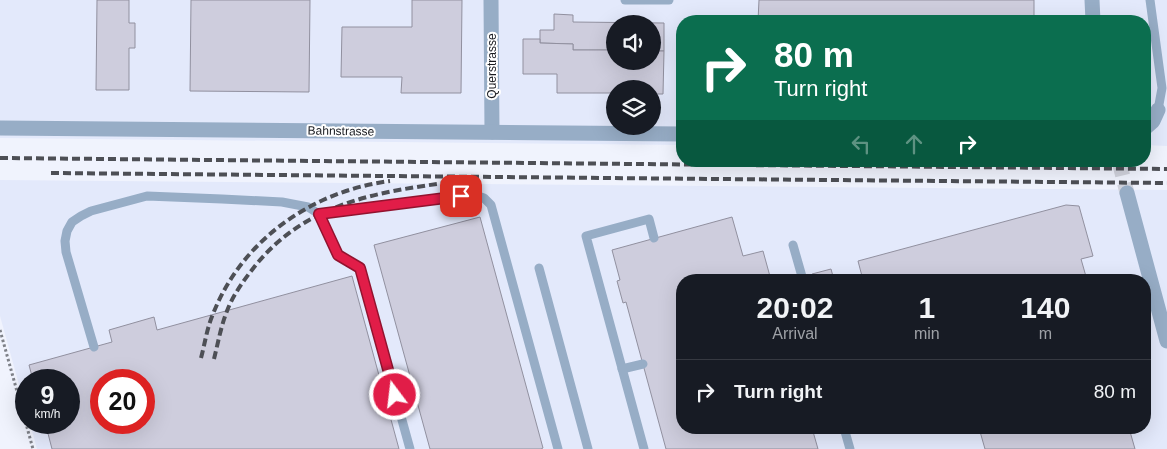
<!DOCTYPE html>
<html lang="en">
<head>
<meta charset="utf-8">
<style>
	body { margin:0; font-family:Helvetica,sans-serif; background:#20242c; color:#f1f3f6; height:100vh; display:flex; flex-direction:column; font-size:19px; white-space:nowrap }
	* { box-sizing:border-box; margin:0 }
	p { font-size:16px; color:#9ea1a6 }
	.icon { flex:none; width:28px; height:28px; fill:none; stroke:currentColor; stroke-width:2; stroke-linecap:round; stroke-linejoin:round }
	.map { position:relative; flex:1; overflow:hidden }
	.side { position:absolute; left:676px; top:274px; width:475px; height:160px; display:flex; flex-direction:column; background:#171b24; border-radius:20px; box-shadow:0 5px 20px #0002 }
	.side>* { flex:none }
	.hud { position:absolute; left:676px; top:15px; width:475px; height:152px; border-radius:20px; box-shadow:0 5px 20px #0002; background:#0b6e4f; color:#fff; overflow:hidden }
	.buttons { position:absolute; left:606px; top:15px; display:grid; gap:10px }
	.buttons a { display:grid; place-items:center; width:55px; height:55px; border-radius:50%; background:#171b24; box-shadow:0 5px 20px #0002; font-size:25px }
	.speed { position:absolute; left:15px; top:369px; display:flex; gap:10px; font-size:25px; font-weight:700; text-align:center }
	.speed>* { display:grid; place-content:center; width:65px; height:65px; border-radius:50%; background:#171b24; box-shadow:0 5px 20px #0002; line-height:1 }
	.speed small { font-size:12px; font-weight:400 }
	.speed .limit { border:8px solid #d22; background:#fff; color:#111 }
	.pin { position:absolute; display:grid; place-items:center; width:42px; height:42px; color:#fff; margin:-21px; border-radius:10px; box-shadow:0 2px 8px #0006 }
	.me { position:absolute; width:55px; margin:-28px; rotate:345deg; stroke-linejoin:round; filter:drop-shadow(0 0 4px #0008) }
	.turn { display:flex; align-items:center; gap:18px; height:105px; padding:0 15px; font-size:22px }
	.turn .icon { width:65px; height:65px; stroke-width:2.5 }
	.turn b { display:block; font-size:35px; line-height:42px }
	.lanes { display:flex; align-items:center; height:48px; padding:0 15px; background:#0003; justify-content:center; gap:25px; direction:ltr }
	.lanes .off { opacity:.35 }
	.eta { display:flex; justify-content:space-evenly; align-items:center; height:85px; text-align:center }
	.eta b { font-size:30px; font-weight:700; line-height:35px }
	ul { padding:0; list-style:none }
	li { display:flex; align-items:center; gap:15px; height:65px; padding:0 15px; border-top:1px solid #363941 }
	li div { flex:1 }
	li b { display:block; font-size:19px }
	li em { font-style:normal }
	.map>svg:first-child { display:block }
</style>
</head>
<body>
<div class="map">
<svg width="1167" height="449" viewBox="0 0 1167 449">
	<rect width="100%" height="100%" fill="#f0f3fd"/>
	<g fill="#e3e9fb" fill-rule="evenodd">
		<path d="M0,0h1167v146l-22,-1v-124h-463v124l-682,-7zM615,24h37v37h-37zM615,89h37v37h-37z"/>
		<path d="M0,180l1167,10v259h-1130l-7,-26 39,-1v-42h-43v30l-26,-94zM682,280h463v148h-463zM101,380h43v42h-43z"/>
	</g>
	<g fill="#cecddd" stroke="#91909f" fill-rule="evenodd">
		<path d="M97,0h32v23h6v25h-6v42h-33z"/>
		<path d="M191,0h119l-1,92 -119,-1z"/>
		<path d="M412,0h50l-1,93h-60l1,-16h-61l1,-50h70z"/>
		<path d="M759,0h275v21h-276z"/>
		<path d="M554,14l19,1v7l91,1v28h-12v-27h-37v26h-42v-6l-33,-1v-13h14z"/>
		<path d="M523,39h17v4l33,1v6h42v11h37v-10h12l-1,43h-11v-5h-37v4h-58v-19h-34z"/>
		<path d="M1066,205l13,1 14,50 -12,3 6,21h-224l-5,-19z"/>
		<path d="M480,217l63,231 -2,1h-111l-56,-204z"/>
		<path d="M732,217l11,39 20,-5 8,29h-89v148h130l6,21h-152l-40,-147 -3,1 -6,-22 3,-1 -8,-30z"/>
		<path d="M831,269l3,11h-20l-2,-6z"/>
		<path d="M352,276l47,173h-347l-7,-27h24v-42h-36l-4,-15 83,-23 -3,-12 45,-13 3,13zM101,380h43v42h-43z"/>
		<path d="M979,428h150l6,21h-150z"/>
	</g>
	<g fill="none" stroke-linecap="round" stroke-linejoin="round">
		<path stroke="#d0d2dc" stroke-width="15" stroke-dasharray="15 8" stroke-linecap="butt" d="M1119,161l8,32"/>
		<path stroke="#7e8188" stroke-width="3" stroke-dasharray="2.5 2.5" stroke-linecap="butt" d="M0,330l33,119"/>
		<g stroke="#97adc6" stroke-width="9">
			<path d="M625,0h44"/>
			<path d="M1150,0l12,88 -4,22"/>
			<path d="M319,214l156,-19 9,3 7,7 67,244"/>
			<path d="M793,245l10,35"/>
			<path d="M539,268l49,181"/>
			<path d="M94,347l-28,-95 -1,-11 2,-10 5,-9 9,-6 10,-5 56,-15 75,3 60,3 26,5 11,7 19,41 22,13 50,181"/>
			<path d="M622,369l21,-5"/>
			<path d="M844,428l6,21"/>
			<path d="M644,449l-58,-213 63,-17 5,19"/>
		</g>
		<g stroke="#97adc6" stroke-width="15">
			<path d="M491,0l1,132"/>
			<path d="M1092,0l1,21"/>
			<path d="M0,128l682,6"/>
			<path d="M1145,128l8,-7 5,-11"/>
			<path d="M1127,193l40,148"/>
		</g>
		<g stroke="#4d4f55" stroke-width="4" stroke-dasharray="8 4" stroke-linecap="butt">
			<path d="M0,158l1167,11"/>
			<path d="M51,173l1116,10"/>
			<path d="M201,358c4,-15 6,-30 12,-44 29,-74 99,-123 177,-133"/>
			<path d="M214,359c4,-16 7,-33 13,-48 6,-16 17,-31 28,-45 51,-63 121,-74 197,-84"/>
		</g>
	</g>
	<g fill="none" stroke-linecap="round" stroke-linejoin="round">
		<defs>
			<path id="route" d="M395,395l-35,-127 -22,-13 -19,-41 142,-18"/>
		</defs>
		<use href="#route" stroke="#92132f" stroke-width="12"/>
		<use href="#route" stroke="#e11d48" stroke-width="9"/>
	</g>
	<g text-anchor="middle" stroke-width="4" stroke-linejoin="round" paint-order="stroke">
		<g font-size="12" fill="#181a1f" stroke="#fff">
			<text transform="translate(492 66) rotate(-90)" y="4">Querstrasse</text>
			<text transform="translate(341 131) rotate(1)" y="4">Bahnstrasse</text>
		</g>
	</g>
</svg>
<div class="buttons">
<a><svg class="icon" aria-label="sound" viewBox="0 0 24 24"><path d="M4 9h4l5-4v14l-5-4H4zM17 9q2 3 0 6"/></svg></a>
<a><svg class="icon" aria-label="layers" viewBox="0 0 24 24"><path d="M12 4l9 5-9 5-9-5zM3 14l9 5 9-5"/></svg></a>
</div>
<div class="speed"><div>9<small>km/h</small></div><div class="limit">20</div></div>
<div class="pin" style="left:461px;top:196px;background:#d93025"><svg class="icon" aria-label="arrive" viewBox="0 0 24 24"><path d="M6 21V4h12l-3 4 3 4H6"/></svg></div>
<svg class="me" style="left:395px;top:395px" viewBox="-20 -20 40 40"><circle r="17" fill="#e11d48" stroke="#fff" stroke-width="3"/><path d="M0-11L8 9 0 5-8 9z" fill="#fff"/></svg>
<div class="hud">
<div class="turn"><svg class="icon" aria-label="right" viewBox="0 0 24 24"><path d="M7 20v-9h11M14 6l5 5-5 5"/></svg><div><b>80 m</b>Turn right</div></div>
<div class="lanes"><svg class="icon off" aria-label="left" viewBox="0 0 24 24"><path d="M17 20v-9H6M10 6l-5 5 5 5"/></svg><svg class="icon off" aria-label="ahead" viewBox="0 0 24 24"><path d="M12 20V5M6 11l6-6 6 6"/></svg><svg class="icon" aria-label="right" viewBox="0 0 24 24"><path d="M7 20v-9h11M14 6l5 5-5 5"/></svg></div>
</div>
<section class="side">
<div class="eta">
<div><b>20:02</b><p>Arrival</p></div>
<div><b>1</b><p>min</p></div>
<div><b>140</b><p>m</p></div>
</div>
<ul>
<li><svg class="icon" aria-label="right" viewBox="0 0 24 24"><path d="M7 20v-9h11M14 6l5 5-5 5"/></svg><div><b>Turn right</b></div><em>80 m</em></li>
</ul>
</section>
</div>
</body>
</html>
